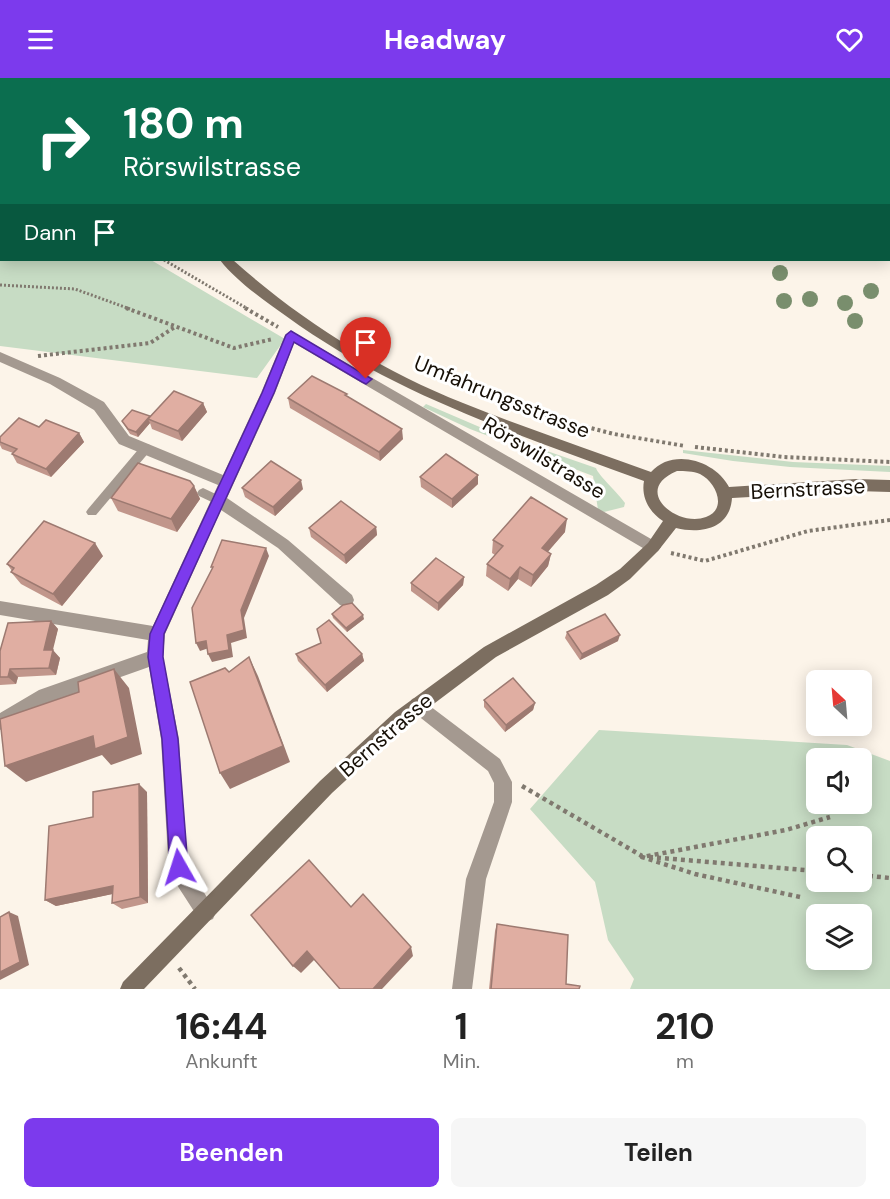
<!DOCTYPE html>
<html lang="de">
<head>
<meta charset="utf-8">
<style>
	body { margin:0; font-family:"DM Sans",sans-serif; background:#f6f6f6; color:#222; height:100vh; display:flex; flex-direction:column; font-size:22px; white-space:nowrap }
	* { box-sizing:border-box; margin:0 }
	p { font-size:20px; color:#767676 }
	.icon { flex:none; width:33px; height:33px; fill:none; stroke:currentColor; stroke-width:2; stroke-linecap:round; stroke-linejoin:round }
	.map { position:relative; height:911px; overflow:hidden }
	.panel { display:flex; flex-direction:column; background:#fff; flex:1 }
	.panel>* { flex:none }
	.guide { position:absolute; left:0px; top:0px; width:891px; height:183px; box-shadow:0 3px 15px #0003; background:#0b6e4f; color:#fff; overflow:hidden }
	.needle { width:39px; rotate:334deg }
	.fabs { position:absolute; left:806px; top:592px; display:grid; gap:12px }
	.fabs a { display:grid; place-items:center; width:66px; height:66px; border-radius:9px; background:#fff; box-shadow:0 3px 15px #0003; font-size:30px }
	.pin { position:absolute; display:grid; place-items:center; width:51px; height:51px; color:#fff; margin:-62px -26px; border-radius:50% 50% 50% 0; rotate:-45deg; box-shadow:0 0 6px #0007 }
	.pin .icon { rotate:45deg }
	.me { position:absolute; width:66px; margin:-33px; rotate:354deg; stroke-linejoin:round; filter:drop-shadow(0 0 4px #0008) }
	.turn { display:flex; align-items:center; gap:21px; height:126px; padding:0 24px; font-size:27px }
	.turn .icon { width:78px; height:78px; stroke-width:2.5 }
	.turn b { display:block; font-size:42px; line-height:51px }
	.then { display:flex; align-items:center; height:57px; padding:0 24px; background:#0003; gap:12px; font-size:22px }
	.eta { display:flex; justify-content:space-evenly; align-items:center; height:102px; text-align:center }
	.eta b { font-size:36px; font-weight:700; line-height:42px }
	.button { display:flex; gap:12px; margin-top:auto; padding:12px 24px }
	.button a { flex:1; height:69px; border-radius:9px; background:#7c3aed; color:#fff; font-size:24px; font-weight:700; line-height:69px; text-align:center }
	.button a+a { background:#f6f6f6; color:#222 }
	header { display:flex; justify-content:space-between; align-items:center; height:78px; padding:0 24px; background:#7c3aed; color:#fff; font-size:27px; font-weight:700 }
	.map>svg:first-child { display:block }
</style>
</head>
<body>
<header><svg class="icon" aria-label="menu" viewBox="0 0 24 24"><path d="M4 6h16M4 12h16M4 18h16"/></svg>Headway<svg class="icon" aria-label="heart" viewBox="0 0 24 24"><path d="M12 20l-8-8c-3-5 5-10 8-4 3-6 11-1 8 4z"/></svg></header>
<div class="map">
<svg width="890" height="911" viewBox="0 0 890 911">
	<rect width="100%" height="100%" fill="#fcf4e9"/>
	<g fill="#c7dcc4" fill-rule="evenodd">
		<path d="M0,92l2,90h149l134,79 -28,39 -257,-32z"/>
		<path d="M426,326l63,27 107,37c2,7 23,26 29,35l-1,4 -20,5 -6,-2 -5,-34 -123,-47 -47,-22z"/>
		<path d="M683,372l110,12 97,4v6l-100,-5 -57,-6 -50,-8z"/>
		<path d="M599,652l248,15 43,16v228h-260l4,-10 -26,-39 -13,-58 -65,-73zM816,681h45v45h-45zM816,759h45v45h-45zM816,837h45v45h-45z"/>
	</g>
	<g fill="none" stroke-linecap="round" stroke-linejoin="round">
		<g stroke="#80796f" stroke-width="3" stroke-dasharray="2 2" stroke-linecap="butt">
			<path d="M164,182l84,49"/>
			<path d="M0,207l75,4 55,20"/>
		</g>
		<g stroke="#80796f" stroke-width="4" stroke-dasharray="3 3" stroke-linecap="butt">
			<path d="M126,230l108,40 39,-9"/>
			<path d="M245,230l33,19"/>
			<path d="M38,278l112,-13 25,-16"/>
			<path d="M516,331l98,25 71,12"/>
			<path d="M695,369l89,10 106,5"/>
			<path d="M671,475l34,8 103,-30 82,-11"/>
		</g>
		<g stroke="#80796f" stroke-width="4.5" stroke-dasharray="4 4" stroke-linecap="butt">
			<path d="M522,708l120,70"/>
			<path d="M649,779l167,14"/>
			<path d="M861,797l29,3"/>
			<path d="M800,819l-105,-23 -53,-17 144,-27 44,-13"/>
			<path d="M179,890l16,21"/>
		</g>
		<g fill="#a49990" fill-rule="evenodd">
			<path d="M146,366l4,1 2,3 -2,3 -54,64h-8l-2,-3 2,-3 54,-64z"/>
			<path d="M203,410l19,9 2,3 -2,3 -4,2 -19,-9 -2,-3 2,-3z"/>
		</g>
		<g fill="#a49990" fill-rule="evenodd">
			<path d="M291,253l367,212 3,4 -3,4 -5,2 -5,-2 -354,-208 -19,50 -48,105 61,42 64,55 2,5 -2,5 -6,2 -6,-2 -62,-57 -57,-38 -56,124 -2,23 16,82 7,118 6,16 24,39 -3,7 -7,3 -7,-3 -22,-34 -9,-28 -7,-118 -12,-72 -99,35 -50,28v-17l39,-23 108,-38 1,-12 -148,-25v-14l153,25 65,-141 -99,-41 -25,-34 -44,-26 -50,-22v-10l60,26 44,24 25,34 94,39 38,-82 24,-58z"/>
			<path d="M418,619l82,62 12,23v20l-26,77 -14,110h-20l14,-110 28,-77v-19l-6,-12 -76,-60 -3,-6 3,-6z"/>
		</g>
		<g fill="#7c6e60" fill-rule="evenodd">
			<rect x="0" y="6" width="2" height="6"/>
			<path d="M220,182h13c67,60 145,109 230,143 62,25 126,46 188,69 22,-25 65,-11 78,15l127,-8 34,1v12l-34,-1 -124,7c-2,31 -31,36 -56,30l-18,23 -28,28 -22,16 -112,62 -89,67 -75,69 -188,196h-24l3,-7 197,-201 75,-69 89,-65 112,-62 24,-16 28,-26 15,-22c-14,-9 -22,-24 -19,-40 -126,-47 -248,-85 -358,-165 -22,-16 -49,-34 -66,-56zM677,393c8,0 16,0 23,3 16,8 28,35 6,43 -29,11 -75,-27 -29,-46z"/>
		</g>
	</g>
	<g fill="#798e6d">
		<circle cx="780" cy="195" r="8"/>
		<circle cx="871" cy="213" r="8"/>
		<circle cx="810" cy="221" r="8"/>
		<circle cx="784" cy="223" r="8"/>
		<circle cx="845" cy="225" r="8"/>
		<circle cx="855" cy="243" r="8"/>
	</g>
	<g fill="#c1968b">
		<path d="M347,318l56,43 -23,22 -90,-53 -2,-10z"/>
		<path d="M203,325l4,9 -25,29 -30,-12 -2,-6 -12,14 -8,-3 -8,-13 28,-5v1z"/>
		<path d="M39,349l40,6 5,9 -33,35 -34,-14 -5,-9 1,-1 -11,-4 -2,-4v-8z"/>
		<path d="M478,397v9l-26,24 -31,-21 -1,-10z"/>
		<path d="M194,408l6,13 -23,33 -59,-21 -7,-13z"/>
		<path d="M242,410l61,1 -28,27 -30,-19z"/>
		<path d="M376,449l1,8 -31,29 -35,-27 -2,-9z"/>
		<path d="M565,454l-18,20 4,2 -3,12 -17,21 -13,-8 -10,12 -22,-15 1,-12 8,-9 -3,-2 1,-13z"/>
		<path d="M103,478l-41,50 -41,-22 -10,-12 1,-1 -5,-7z"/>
		<path d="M464,499l-1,8 -25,26 -27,-20v-8z"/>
		<path d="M332,536l32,5 -17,13 -14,-14z"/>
		<path d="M51,543l7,8 -6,21 8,8 -4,17 -38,2 -2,7 -16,1v-34z"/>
		<path d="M567,554l51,9 -38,19 -15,-22z"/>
		<path d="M296,576h66l2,7 -37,31 -29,-31z"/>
		<path d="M484,622l51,3 -2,7 -28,22 -21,-25z"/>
		<path d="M147,714l1,111 -26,6 -10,-6v-9l-56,12 -11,-6 48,-83z"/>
		<path d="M497,846l69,60 13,5h-90l6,-58z"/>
	</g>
	<g fill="#9d7a71">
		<path d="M203,325l4,9 -25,29 -4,-10z"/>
		<path d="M150,338l2,5 -4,-2 2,4 -12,14 -2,-5z"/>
		<path d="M402,351l1,10 -23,22 -1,-9z"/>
		<path d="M79,355l5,9 -33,35 -5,-8z"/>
		<path d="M478,397v9l-26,24v-9z"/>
		<path d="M301,402l2,9 -28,27 -2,-9z"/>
		<path d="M194,408l6,13 -23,33 -6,-13z"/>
		<path d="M567,441l-2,13 -25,29 2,-13z"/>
		<path d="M376,449l1,8 -31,29 -2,-9z"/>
		<path d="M95,465l8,13 -41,50 -9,-12z"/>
		<path d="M266,470l3,8 -25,62 3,20 -16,5 2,14 -21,5 -4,-8 19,-19 14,-25z"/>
		<path d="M551,476l-3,12 -17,21 2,-12z"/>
		<path d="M520,489l-2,12 -10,12 2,-12z"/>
		<path d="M464,499l-1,8 -25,26v-8z"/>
		<path d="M363,537l1,4 -17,13 -1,-4z"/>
		<path d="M51,543l7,8 -7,29 -7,-8z"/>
		<path d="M620,557l-2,6 -38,19 2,-6z"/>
		<path d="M206,563l3,7 -9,3 -4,-8z"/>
		<path d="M53,572l7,8 -4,17 -7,-7z"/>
		<path d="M362,576l2,7 -37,31 -2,-7z"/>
		<path d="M249,579l9,19 32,86 -60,27 -10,-16z"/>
		<path d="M10,591l8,8 -2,7 -8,-7z"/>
		<path d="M114,591l15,19 13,66 -31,11 -9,-10 -76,27 -21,-16z"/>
		<path d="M535,625l-2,7 -28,22 1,-7z"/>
		<path d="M139,706l8,8 1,111 -8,-6z"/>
		<path d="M113,808l9,6 -66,14 -11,-6z"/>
		<path d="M9,834l9,4 11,49 -29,15v-8z"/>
		<path d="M411,869l2,9 -31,33h-9z"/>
		<path d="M307,873l8,8 -14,14 -8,-7z"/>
	</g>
	<g fill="#e0aea2" stroke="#9d7a71" stroke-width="1.5">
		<path d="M312,298l35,18 -2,1 57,34 -23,23 -91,-54z"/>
		<path d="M174,313l29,12 -25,28 -30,-12z"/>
		<path d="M132,332l18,6 -14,16 -8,-3 -6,-8z"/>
		<path d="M19,340l20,9 7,-7 33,13 -33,36 -34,-15 5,-5 -17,-7v-5z"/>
		<path d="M446,376l32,21 -26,24 -32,-22z"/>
		<path d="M271,383l30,19 -28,27 -31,-19z"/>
		<path d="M138,385l52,18 4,5 -23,33 -60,-21z"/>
		<path d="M531,419l36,22 -25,29 9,6 -18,21 -13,-8 -10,12 -23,-15 16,-18 -10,-6z"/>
		<path d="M341,423l35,26 -32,28 -35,-27z"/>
		<path d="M44,443l51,22 -42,51 -42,-22 3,-4 -7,-4z"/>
		<path d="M222,462l44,8 -25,62 3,20 -17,5 2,15 -21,4 -2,-13 -10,2 -4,-35 21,-41h-2z"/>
		<path d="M436,480l28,19 -26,26 -27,-20z"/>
		<path d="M352,525l11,12 -17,13 -14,-14 11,-9z"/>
		<path d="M605,536l15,21 -38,19 -15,-22z"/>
		<path d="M329,542l33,34 -37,31 -29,-31 25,-11 -4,-14z"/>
		<path d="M51,543l-7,29h9l-4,18 -39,1 -2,8h-8v-26l8,-28z"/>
		<path d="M249,579l34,89 -63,27 -30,-91 35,-14 4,4z"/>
		<path d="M114,591l14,68 -33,12 -2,-13 -88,30 -5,-47 79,-27 -1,-10z"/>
		<path d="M513,600l22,25 -29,22 -22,-25z"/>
		<path d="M139,706l1,113 -28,6 1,-17 -68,14 4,-74 44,-9v-25z"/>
		<path d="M309,782l42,47 12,-13 48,53 -38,42h-33l-33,-38 -14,15 -42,-51z"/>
		<path d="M9,834l11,50 -20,10v-55z"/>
		<path d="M497,846l71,11 -2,49 14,2 -1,3h-88z"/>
	</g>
	<path fill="#7c3aed" stroke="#51269a" stroke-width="1.5" d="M291,253l81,48 -6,5 -4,-2 -68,-40 -20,51 -110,241 -1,23 15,82 10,128 -3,7 -6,2 -6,-2 -3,-7 -8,-128 -14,-82 2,-23 112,-241 24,-58z"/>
	<g text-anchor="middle" stroke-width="6" stroke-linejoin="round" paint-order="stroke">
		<g font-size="21" fill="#160f06" stroke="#fff">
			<text transform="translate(502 319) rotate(22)" y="7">Umfahrungsstrasse</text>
			<text transform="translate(544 380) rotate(31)" y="7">Rörswilstrasse</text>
			<text transform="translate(808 411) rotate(-3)" y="7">Bernstrasse</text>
			<text transform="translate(386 657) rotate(-41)" y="7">Bernstrasse</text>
		</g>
	</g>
</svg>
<div class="fabs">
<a><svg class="needle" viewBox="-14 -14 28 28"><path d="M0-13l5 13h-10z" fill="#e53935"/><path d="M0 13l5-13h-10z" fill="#767676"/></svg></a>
<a><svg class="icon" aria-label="sound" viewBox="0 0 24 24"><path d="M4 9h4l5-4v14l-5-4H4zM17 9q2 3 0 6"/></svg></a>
<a><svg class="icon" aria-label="search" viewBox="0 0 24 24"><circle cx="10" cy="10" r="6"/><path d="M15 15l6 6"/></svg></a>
<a><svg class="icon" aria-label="layers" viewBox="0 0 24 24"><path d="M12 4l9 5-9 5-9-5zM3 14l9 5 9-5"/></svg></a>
</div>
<div class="pin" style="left:366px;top:301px;background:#d93025"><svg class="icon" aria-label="arrive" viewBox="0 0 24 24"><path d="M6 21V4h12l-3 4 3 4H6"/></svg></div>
<svg class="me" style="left:179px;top:789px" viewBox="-20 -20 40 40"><path d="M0-17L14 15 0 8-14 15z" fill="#7c3aed" stroke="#fff" stroke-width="4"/></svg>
<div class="guide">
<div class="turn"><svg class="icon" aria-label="right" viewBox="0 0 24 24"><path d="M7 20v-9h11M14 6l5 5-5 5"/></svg><div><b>180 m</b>Rörswilstrasse</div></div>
<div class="then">Dann<svg class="icon" aria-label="arrive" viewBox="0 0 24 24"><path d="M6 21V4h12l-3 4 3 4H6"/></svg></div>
</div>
</div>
<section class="panel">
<div class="eta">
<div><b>16:44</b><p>Ankunft</p></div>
<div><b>1</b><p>Min.</p></div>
<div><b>210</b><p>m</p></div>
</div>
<div class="button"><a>Beenden</a><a>Teilen</a></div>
</section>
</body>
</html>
